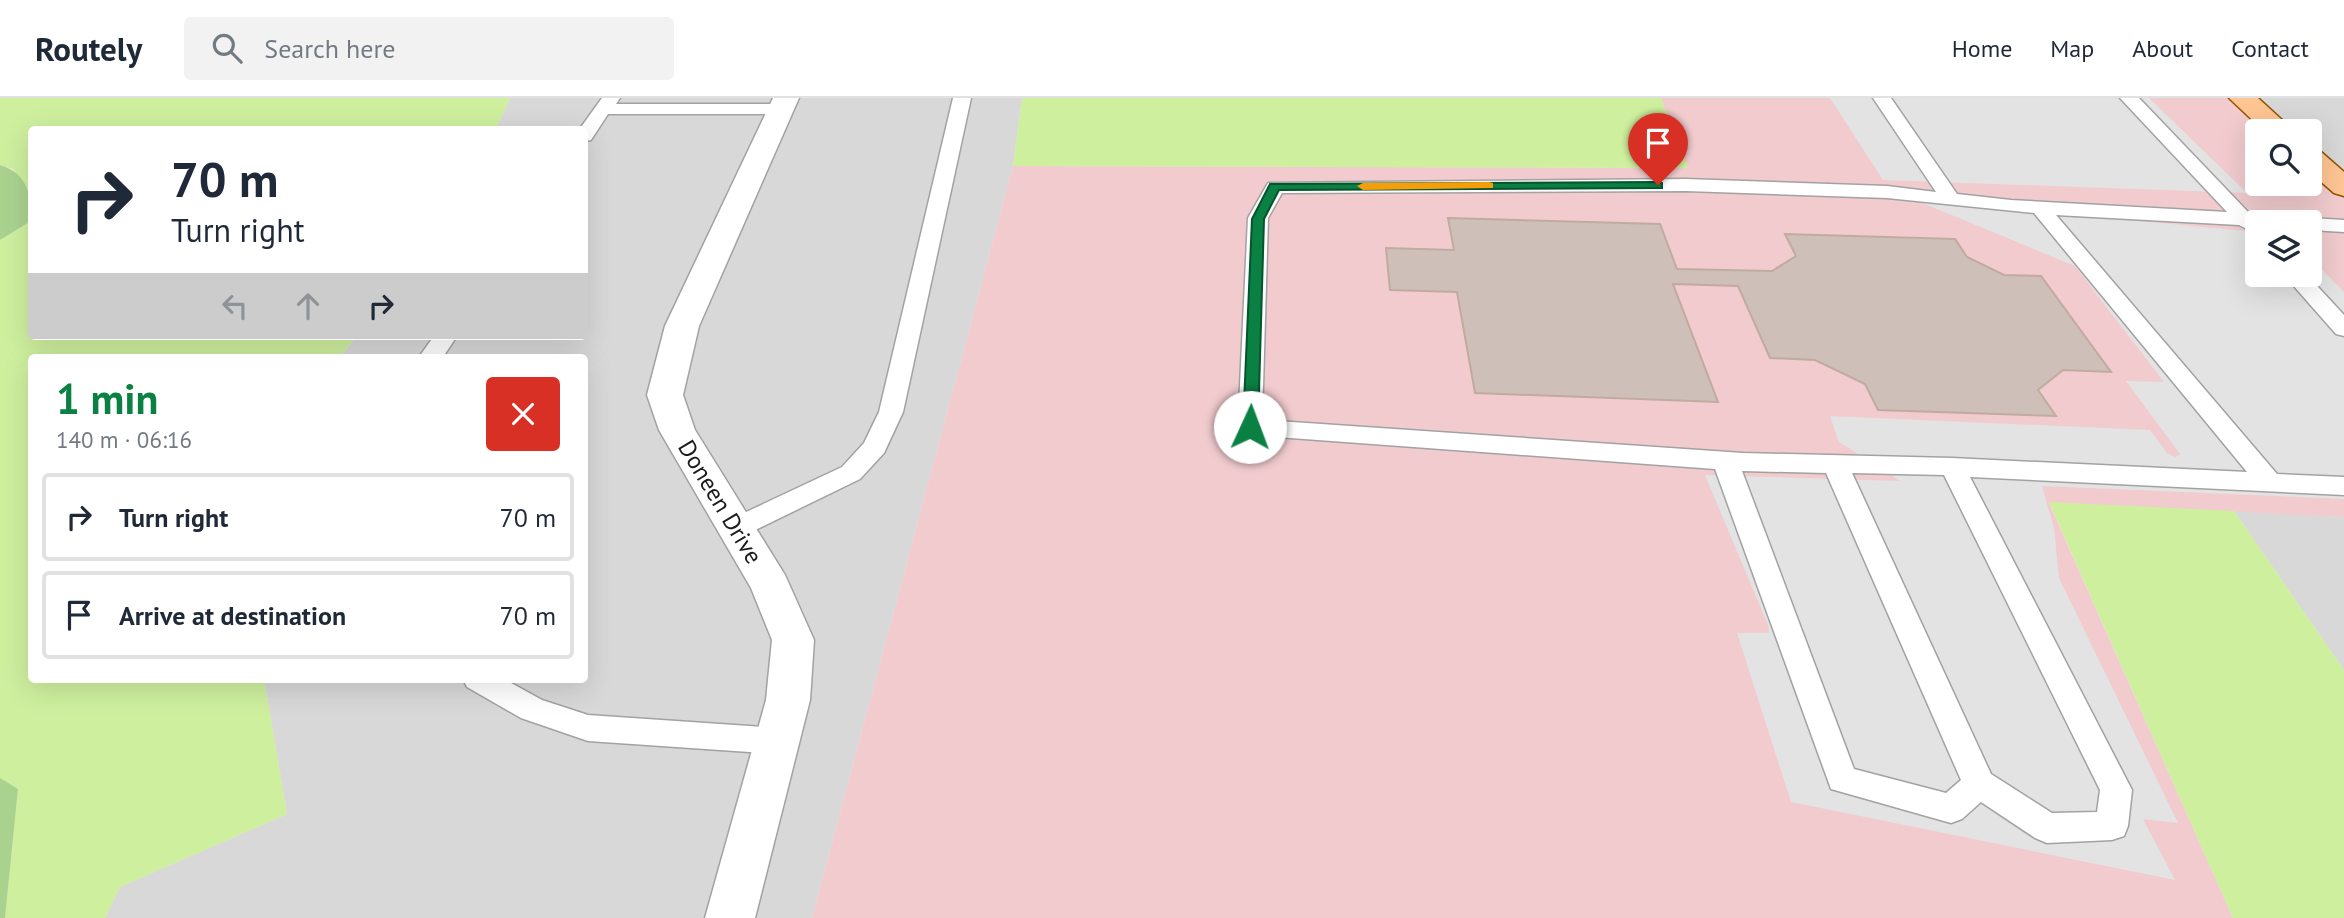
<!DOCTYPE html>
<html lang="en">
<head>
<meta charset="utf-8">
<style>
	body { margin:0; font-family:"PT Sans",sans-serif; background:#f2f2f3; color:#1f2937; height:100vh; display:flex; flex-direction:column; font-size:26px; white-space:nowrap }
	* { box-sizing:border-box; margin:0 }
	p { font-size:23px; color:#747a83 }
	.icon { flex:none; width:38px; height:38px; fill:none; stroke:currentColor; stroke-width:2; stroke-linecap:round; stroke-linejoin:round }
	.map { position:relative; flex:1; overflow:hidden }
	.details { position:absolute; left:28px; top:256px; width:560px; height:329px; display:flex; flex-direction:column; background:#fff; border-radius:7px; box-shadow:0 7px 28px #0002 }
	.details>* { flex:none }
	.guide { position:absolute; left:28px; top:28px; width:560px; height:214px; border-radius:7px; box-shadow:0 7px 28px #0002; background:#fff; color:#1f2937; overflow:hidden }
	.controls { position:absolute; left:2245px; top:21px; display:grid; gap:14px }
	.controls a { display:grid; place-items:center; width:77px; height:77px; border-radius:7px; background:#fff; box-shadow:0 7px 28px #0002; font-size:35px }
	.pin { position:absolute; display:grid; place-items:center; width:60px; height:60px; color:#fff; margin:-72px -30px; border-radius:50% 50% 50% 0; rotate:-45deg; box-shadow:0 0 7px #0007 }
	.pin .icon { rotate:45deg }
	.me { position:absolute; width:77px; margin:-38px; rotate:2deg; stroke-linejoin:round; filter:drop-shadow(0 0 5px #0008) }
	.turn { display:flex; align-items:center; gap:24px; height:147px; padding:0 28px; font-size:32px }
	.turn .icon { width:91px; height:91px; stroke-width:2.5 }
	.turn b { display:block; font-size:49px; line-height:60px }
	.lanes { display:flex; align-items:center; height:66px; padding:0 28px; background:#0003; justify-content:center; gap:35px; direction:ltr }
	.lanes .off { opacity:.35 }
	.round { display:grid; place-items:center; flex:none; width:74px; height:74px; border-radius:7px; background:#f2f2f3 }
	.overview { display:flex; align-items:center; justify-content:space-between; height:119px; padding:0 28px }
	h1 { font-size:42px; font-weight:600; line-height:52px; color:#0b8043 }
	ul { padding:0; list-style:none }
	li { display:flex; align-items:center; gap:21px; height:88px; margin:0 14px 10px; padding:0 14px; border:4px solid #e0e1e3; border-radius:7px }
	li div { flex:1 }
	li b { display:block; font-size:26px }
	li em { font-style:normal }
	header { display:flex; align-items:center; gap:42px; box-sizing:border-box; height:98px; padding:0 35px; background:#fff; border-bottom:2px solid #e0e1e3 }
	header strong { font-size:33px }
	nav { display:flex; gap:38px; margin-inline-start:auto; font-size:24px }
	.search { width:490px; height:63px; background:#f2f2f3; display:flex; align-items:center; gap:18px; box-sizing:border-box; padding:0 24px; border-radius:7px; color:#747a83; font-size:26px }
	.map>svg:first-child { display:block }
</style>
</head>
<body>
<header>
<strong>Routely</strong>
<div class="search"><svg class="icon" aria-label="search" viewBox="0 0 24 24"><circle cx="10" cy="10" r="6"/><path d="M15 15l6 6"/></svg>Search here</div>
<nav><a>Home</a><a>Map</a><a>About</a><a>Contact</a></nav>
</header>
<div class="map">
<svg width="2344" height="820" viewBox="0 0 2344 820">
	<rect width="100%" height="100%" fill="#eee7df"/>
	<g fill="#d9d8d8">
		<path d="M510,0h512l-9,68 -201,752h-707l15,-31 167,-73 -23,-135h320v-322h-244l17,-21h227v-206l-88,-1z"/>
		<path d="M2242,0h102v88l-34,-30v-25h-29z"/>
		<path d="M2234,413l110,6v153z"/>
	</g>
	<path fill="#f1cbce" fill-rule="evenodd" d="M1661,0h579l37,33h-19v53h52v-24l34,30v327l-295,-14 184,415h-1421l201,-752 674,2zM2258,124h52v53h-52z"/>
	<g fill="#ceef9e">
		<path d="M0,0h510l-14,31 -464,1 -1,66 -18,-27 -13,-4z"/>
		<path d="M1022,0h639l27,70 -675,-2z"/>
		<path d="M31,123l1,115h325l-17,21h-308v322h232l23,135 -167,73 -15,31h-100l13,-128 -18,-12v-538z"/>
		<path d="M2049,404l185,9 110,159v248h-111z"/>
	</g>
	<g fill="#a9d28f">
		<path d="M0,67c27,8 32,30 31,56l-31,19z"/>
		<path d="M0,680l18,11 -13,129h-5z"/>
	</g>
	<g fill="#e3e3e3">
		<path d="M1830,0h319l98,95 -364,-13z"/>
		<path d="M1915,102l342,32 1,43h52v-17l34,34v207l-302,-13 12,42 5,50 119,245 -35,-4 32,61 -384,-78 -54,-169h32l-1,-8 -63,-150 195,6 -61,-39 -9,-26 320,14 17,23 8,4 5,-3 -54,-73 38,1 -89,-116z"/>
	</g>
	<path fill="#cebfb8" stroke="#c1aba0" stroke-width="2" d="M1448,120l212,6 17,45 95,2 24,-15 -11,-22 170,5 12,18 37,18 37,1 70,96 -48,-2 -25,20 18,26 -178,-6 -13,-26 -50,-24 -45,-2 -32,-72 -65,-2 45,118 -243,-9 -18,-101 -67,-2 -4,-42 68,2z"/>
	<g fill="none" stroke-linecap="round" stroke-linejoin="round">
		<defs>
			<g id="lane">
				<path d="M602,0h18l-4,6h165l9,5 -9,5h-173l-17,26 -7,1v-11h-5z"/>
				<path d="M953,0h18l-68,314 -19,41 -24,26 -115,56 -9,3 -9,-3 -4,-7 4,-7 115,-54 22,-24 15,-31z"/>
				<path d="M1873,0h18l66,96 54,6 216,12 -107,-114h19l111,116 45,4 3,4h-40l-2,6 -7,2 -10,-5 -183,-10 221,259 67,3v18l-374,-18 162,313 -4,36 -4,10 -12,4 -65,3 -12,-5 -54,-36 -19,17 -11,4 -120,-34 -116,-320 -465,-34 -9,-2 -3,-6 10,-209 20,-35 418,-4 201,7 49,6zM1686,93l201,7 147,15 213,259 -295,-14 -209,-5 -481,-33 6,-202 14,-25zM1742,373l84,2 135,307 -15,13 -92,-24zM1852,375l92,2 156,315 -3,22 -45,1 -61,-39z"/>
				<path d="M2310,120l34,2v12l-34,-2v-8h-9z"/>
				<path d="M2284,177h23l37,40v21l-8,-2z"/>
				<path d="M434,238h23l-14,21h-24z"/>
				<path d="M463,581h41l38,21 46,15 189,13 11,4 5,9 -5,9 -11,4 -189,-13 -67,-23 -54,-31z"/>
			</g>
			<path id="street" d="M773,0h26l-100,228 -16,69 12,35 90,145 29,65 -4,60 -55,218h-50l61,-218 6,-60 -21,-52 -92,-158 -12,-35 18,-69z"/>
			<g id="primary">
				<path d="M2229,0h29l36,33h-30z"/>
				<path d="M2310,51l10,2 24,21v24l-10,-3 -24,-21z"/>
			</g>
		</defs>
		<use href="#lane" stroke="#a2a2a2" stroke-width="3"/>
		<use href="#street" stroke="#a2a2a2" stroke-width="3"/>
		<use href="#primary" stroke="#925300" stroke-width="3"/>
		<use href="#lane" fill="#fff" fill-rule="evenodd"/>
		<use href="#street" fill="#fff" fill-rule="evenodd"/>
		<use href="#primary" fill="#ffc593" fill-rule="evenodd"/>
	</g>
	<path fill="#0b8043" stroke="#07532c" stroke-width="2" d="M1658,84l4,1v5l-383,2 -15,29 -6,208 -8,5 -7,-5 9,-208 18,-35z"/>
	<path fill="#f59e0b" d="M1489,84l4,1v5l-130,2 -6,-4 6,-3z"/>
	<g text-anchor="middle" stroke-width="5" stroke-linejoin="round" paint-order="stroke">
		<g font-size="24" fill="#1b1b1b" stroke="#fff">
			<text transform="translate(720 404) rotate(59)" y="8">Doneen Drive</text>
		</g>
	</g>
</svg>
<div class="controls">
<a><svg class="icon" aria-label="search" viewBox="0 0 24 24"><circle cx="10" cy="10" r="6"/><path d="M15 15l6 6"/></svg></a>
<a><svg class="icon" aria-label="layers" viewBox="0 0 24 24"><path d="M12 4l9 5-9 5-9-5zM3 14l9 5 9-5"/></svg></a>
</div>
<div class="pin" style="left:1658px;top:87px;background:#d93025"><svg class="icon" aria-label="arrive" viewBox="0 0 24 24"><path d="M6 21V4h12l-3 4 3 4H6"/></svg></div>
<svg class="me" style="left:1250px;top:329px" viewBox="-20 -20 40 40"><circle r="19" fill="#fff"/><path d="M0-13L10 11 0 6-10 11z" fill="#0b8043"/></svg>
<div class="guide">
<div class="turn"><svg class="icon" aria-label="right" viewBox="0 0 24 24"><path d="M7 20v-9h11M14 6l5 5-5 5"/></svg><div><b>70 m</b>Turn right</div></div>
<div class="lanes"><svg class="icon off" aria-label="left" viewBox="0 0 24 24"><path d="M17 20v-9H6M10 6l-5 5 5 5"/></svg><svg class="icon off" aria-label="ahead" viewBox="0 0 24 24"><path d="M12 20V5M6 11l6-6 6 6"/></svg><svg class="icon" aria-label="right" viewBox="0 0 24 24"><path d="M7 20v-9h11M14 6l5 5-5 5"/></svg></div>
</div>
<section class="details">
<div class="overview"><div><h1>1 min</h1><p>140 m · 06:16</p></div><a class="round" style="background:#d93025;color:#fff"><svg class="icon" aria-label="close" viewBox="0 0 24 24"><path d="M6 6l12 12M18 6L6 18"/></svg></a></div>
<ul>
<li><svg class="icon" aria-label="right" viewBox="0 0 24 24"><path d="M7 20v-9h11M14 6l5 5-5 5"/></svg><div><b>Turn right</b></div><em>70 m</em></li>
<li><svg class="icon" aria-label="arrive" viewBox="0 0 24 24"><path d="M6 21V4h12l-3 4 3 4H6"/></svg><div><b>Arrive at destination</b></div><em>70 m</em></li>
</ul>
</section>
</div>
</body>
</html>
